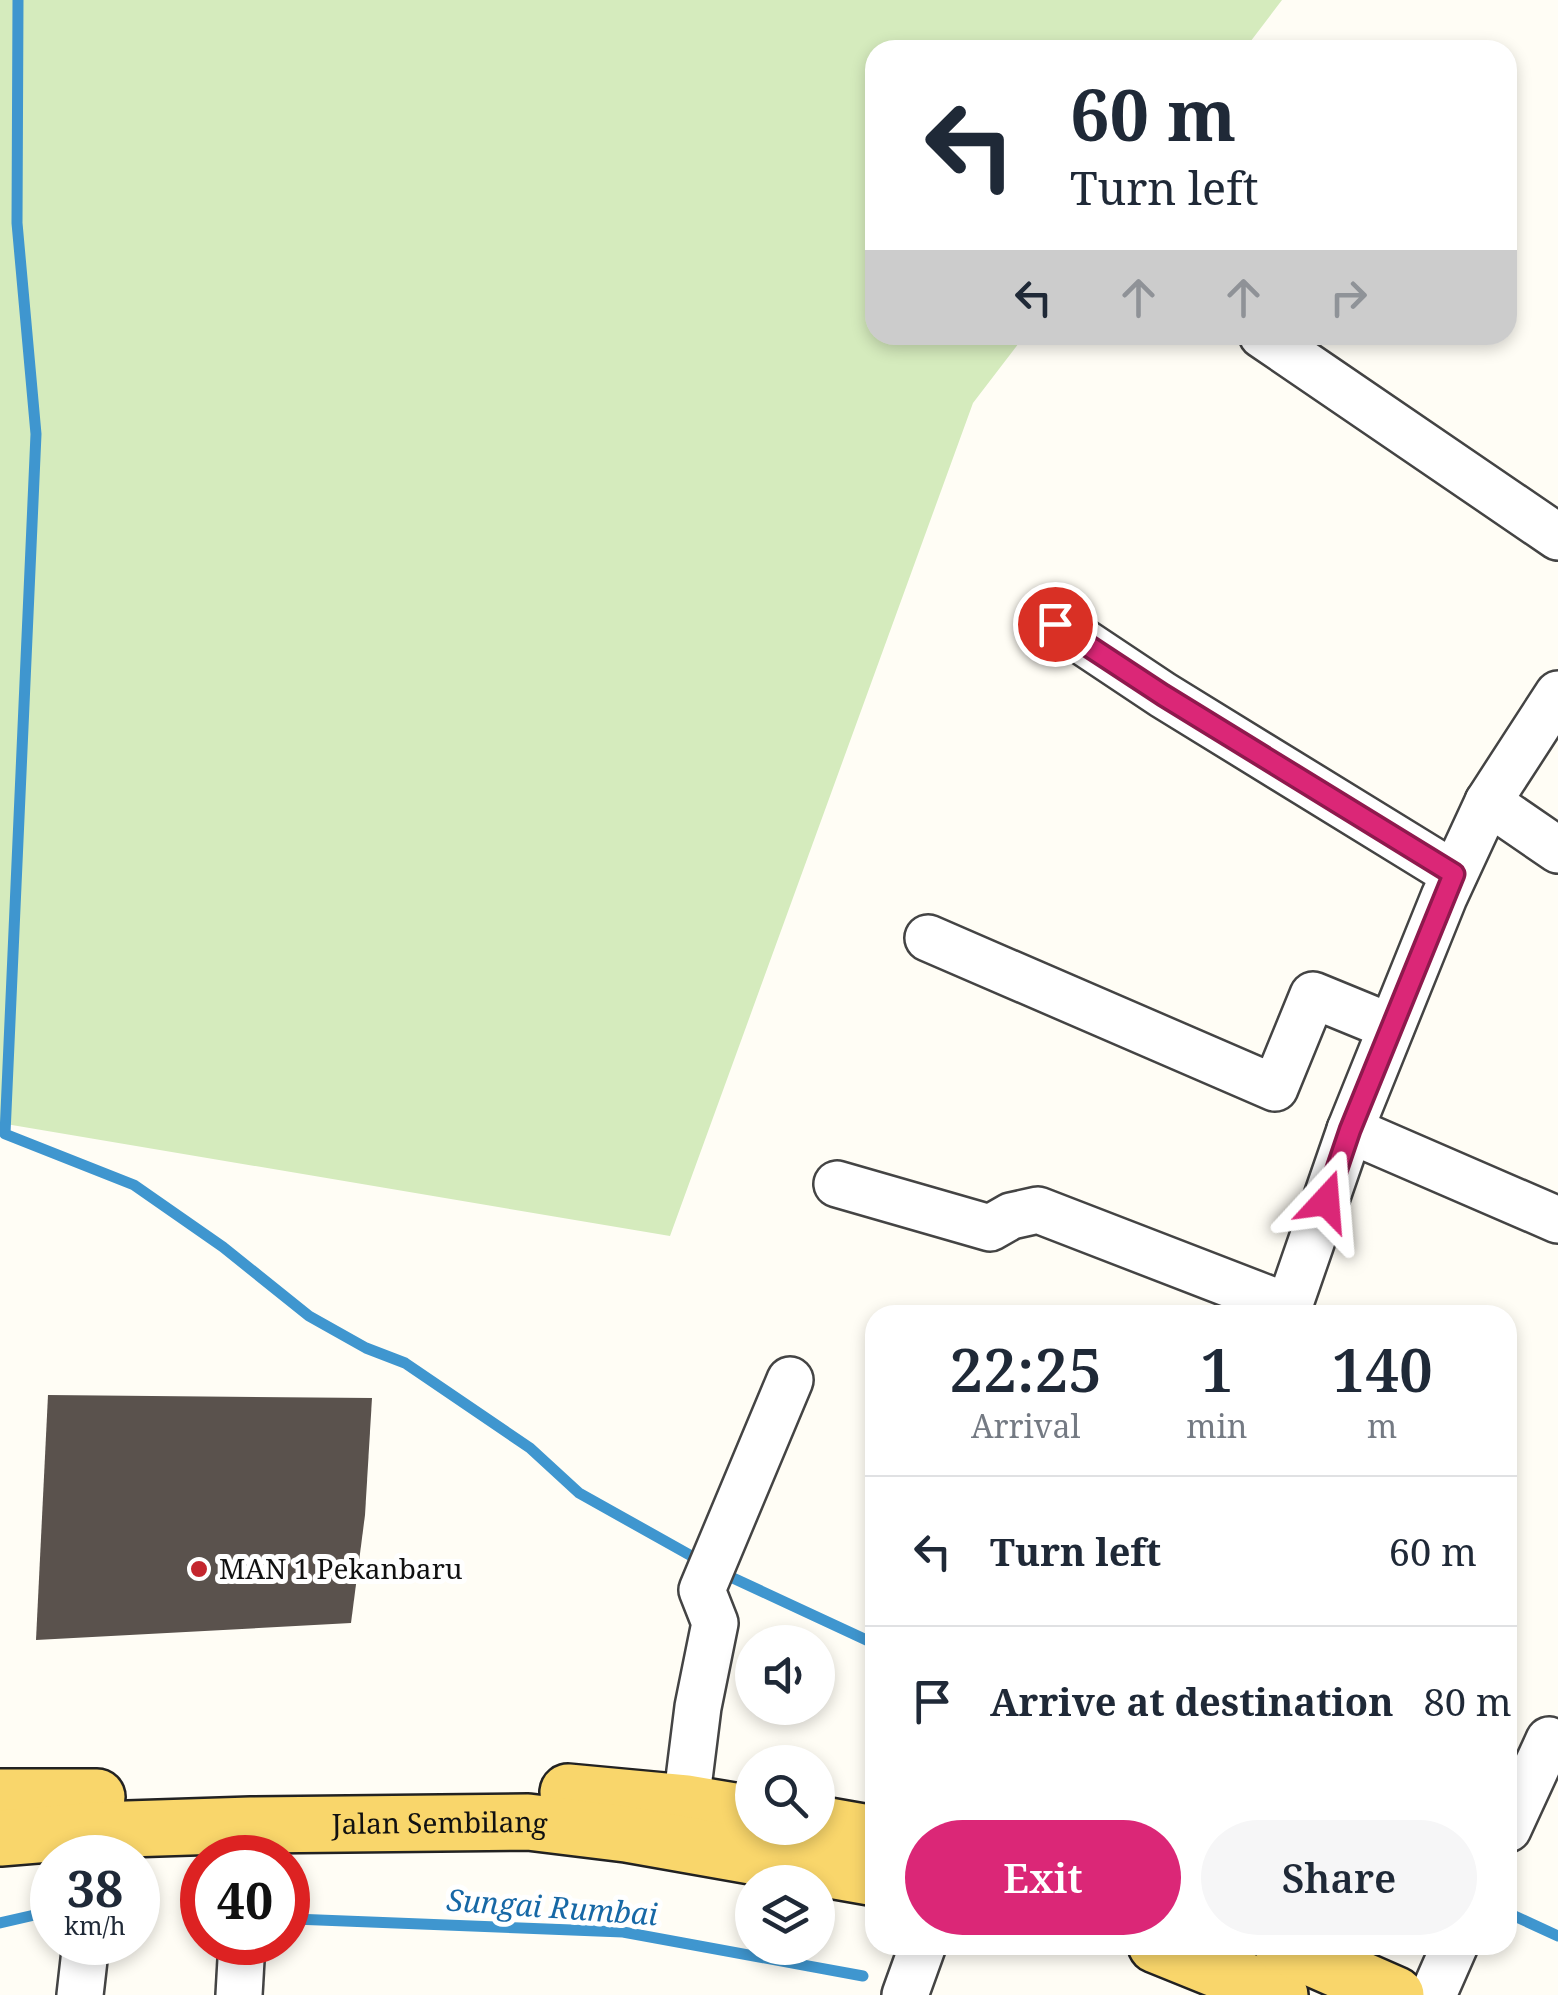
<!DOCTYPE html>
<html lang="en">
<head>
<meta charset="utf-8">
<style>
	body { margin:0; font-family:"Noto Serif",serif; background:#f6f6f7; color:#1f2937; height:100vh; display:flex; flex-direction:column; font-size:38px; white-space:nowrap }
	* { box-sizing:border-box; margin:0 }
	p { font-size:32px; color:#747a83 }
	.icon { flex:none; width:55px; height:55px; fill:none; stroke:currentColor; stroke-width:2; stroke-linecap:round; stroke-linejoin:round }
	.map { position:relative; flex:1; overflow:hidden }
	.details { position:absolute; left:865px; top:1305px; width:652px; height:650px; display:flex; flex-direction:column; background:#fff; border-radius:30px; box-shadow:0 5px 15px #0003 }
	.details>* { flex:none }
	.top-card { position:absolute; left:865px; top:40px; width:652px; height:305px; border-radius:30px; box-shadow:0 5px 15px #0003; background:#fff; color:#1f2937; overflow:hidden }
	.tools { position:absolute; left:735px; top:1625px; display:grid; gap:20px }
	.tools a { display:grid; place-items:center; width:100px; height:100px; border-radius:50%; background:#fff; box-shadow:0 5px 15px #0003; font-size:50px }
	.speed { position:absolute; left:30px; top:1835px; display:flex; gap:20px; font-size:50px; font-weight:700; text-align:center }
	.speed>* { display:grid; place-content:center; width:130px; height:130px; border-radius:50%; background:#fff; box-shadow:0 5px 15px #0003; line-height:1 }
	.speed small { font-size:25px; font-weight:400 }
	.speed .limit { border:15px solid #d22; background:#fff; color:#111 }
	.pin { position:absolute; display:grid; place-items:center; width:85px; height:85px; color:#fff; margin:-42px; border:5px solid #fff; border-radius:50%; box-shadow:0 2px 10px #0007 }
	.me { position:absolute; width:110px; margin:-55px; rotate:19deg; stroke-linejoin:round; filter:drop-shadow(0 0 8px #0008) }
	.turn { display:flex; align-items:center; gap:35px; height:210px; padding:0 40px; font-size:45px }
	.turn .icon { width:130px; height:130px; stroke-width:2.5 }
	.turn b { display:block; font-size:70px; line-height:85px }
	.lanes { display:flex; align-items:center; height:95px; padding:0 40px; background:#0003; justify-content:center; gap:50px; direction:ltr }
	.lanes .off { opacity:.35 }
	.eta { display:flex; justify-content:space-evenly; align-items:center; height:170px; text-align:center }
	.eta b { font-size:60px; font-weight:600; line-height:70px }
	.cta { display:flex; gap:20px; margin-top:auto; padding:20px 40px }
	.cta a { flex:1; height:115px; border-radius:60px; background:#db2777; color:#fff; font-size:40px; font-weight:600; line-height:115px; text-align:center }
	.cta a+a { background:#f6f6f7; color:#1f2937 }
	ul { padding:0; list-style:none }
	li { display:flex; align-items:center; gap:30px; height:150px; padding:0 40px; border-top:2px solid #e0e1e3 }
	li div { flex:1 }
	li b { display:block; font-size:38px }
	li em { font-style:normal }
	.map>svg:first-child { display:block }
</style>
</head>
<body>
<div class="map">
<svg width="1558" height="1995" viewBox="0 0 1558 1995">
	<rect width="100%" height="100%" fill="#fffdf5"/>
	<path fill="#d5ebbd" d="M0,0h1282l-38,50h-369v285h150l-52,68 -303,833 -670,-113z"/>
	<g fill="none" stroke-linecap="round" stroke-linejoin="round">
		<g stroke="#3f96cf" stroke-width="11">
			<path d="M18,0l-1,223 19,211 -31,700 129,51 89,62 86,69 57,32 39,15 125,85 49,45 125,70"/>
			<path d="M720,1572l155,72"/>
			<path d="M1508,1913l50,23"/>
			<path d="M294,1919l329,13 240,44"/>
			<path d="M0,1923l52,-12"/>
		</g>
	</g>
	<path fill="#5a524d" d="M48,1395l324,3 -7,117 -14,108 -315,17z"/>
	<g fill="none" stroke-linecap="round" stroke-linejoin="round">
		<defs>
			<g id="minor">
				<path d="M1262,335l296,202"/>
				<path d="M1055,623l108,72 291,179"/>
				<path d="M1488,802l70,48"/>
				<path d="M928,938l347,150 38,-93 78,32"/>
				<path d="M1350,1130l208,90"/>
				<path d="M837,1184l153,44 21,-12 27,-6 251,97"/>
				<path d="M1286,1315l64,-185 94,-233 44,-95 70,-108"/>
				<path d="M686,1803l12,-96 17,-84 -13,-33 88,-210"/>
				<path d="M1508,1829l41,-89"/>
				<path d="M80,1995l6,-53"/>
				<path d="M239,1995l3,-53"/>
				<path d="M905,1995l18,-50"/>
				<path d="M1433,1995l22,-50"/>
			</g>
			<g id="major">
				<path d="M568,1792l118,11 66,11"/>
				<path d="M0,1797h97"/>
				<path d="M818,1824l57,10"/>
				<path id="s1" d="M0,1838l97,-8 154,-5 277,-3 98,12 249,44"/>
				<path d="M1156,1945l124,50"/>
				<path d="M1282,1945l114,50"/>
			</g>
		</defs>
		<use href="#minor" stroke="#444" stroke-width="50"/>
		<use href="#major" stroke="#222" stroke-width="60"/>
		<use href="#minor" stroke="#fff" stroke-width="45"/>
		<use href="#major" stroke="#f9d66b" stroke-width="55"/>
	</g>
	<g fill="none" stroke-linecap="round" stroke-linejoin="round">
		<defs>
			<path id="route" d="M1055,624l108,71 291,179 -104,256 -24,71"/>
		</defs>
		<use href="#route" stroke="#8e194d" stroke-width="25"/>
		<use href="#route" stroke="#db2777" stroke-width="18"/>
	</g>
	<circle fill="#c4262e" stroke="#fff" stroke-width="4" cx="199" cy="1569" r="10"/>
	<g text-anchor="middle" stroke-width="10" stroke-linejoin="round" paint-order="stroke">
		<g font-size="28" fill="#111" stroke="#fff" text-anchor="start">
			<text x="219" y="1579">MAN 1 Pekanbaru</text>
		</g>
		<g font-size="28" fill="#111" stroke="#fff">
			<text dy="10" stroke="none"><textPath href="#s1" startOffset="440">Jalan Sembilang</textPath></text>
		</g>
		<g font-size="30" font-style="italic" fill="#1768a6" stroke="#fff">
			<text transform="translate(552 1908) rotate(4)" y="10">Sungai Rumbai</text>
		</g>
	</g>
</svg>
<div class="tools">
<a><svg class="icon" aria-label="sound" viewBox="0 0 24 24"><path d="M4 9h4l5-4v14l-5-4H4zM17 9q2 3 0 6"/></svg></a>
<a><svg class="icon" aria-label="search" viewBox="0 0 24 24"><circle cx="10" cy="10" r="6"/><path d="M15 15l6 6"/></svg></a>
<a><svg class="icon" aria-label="layers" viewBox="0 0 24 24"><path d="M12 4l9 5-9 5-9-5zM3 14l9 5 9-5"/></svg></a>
</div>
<div class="speed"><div>38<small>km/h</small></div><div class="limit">40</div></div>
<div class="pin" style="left:1055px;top:624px;background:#d93025"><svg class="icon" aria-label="arrive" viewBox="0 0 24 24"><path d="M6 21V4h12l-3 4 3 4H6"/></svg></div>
<svg class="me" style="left:1326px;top:1201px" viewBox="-20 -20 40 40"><path d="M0-17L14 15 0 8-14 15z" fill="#db2777" stroke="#fff" stroke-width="4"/></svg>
<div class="top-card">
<div class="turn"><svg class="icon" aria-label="left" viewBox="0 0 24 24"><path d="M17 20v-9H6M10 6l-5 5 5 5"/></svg><div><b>60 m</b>Turn left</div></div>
<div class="lanes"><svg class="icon" aria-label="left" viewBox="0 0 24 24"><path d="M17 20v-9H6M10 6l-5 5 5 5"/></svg><svg class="icon off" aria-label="ahead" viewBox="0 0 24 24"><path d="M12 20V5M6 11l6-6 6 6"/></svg><svg class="icon off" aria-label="ahead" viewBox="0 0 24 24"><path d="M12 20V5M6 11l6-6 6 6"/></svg><svg class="icon off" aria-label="right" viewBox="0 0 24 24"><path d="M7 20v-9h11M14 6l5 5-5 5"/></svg></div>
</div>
<section class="details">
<div class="eta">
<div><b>22:25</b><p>Arrival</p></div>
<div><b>1</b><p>min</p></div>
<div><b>140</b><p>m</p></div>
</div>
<ul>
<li><svg class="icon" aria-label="left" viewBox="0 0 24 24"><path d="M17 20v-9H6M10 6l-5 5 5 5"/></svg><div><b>Turn left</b></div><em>60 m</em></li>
<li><svg class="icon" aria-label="arrive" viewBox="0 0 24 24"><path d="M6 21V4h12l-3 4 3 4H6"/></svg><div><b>Arrive at destination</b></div><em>80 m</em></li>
</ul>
<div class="cta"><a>Exit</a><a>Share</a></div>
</section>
</div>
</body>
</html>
